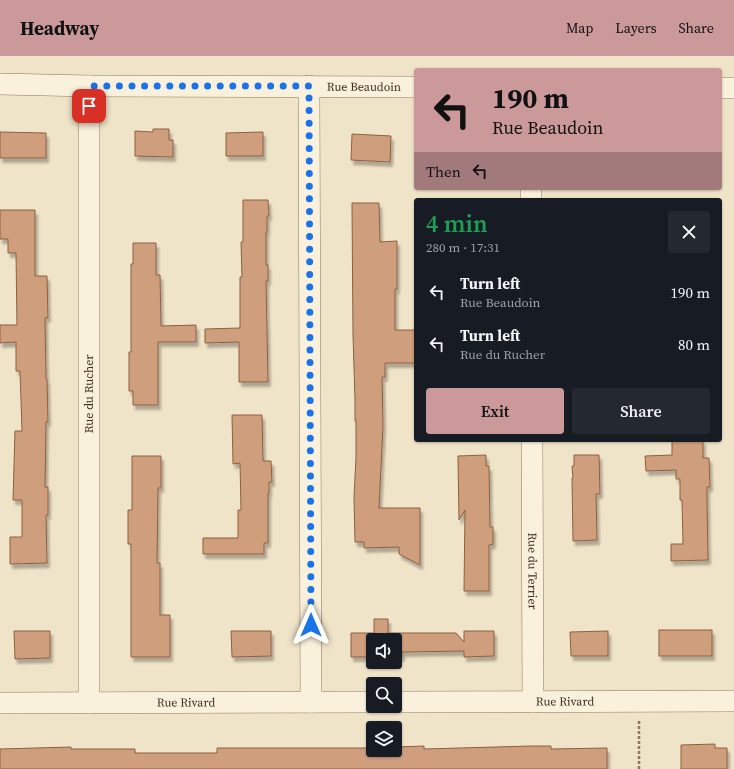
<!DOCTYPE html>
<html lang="en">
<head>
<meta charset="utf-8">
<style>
	body { margin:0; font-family:"Source Serif 4",serif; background:#242831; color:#f1f3f6; height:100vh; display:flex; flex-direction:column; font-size:15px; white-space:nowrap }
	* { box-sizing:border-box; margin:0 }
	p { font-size:13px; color:#9ea1a6 }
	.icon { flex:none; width:22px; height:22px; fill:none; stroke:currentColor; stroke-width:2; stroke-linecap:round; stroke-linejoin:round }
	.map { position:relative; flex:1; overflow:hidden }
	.panel { position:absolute; left:414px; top:142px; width:308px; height:244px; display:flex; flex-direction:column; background:#171b24; border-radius:4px; box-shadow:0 1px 3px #0004 }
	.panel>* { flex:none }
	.banner { position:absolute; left:414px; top:12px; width:308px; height:122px; border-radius:4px; box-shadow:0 1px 3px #0004; background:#cc999b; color:#111; overflow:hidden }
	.fabs { position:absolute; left:366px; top:577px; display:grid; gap:8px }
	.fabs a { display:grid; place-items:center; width:36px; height:36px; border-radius:4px; background:#171b24; box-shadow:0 1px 3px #0004; font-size:20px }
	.pin { position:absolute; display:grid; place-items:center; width:34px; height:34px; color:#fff; margin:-17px; border-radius:8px; box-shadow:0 2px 6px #0006 }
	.me { position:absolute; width:44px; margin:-22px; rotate:0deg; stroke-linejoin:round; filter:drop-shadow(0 0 3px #0008) }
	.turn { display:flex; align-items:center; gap:14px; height:84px; padding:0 12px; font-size:18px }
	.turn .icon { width:52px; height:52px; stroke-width:2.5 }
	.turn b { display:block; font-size:28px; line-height:34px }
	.then { display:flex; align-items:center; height:38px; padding:0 12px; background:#0003; gap:8px; font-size:15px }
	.round { display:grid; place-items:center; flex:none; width:42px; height:42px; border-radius:4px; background:#242831 }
	.head { display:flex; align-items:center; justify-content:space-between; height:68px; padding:0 12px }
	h1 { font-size:24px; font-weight:600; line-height:30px; color:#1e9e55 }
	.cta { display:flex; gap:8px; margin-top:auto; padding:8px 12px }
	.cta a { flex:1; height:46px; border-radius:4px; background:#cc999b; color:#111; font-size:16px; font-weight:600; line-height:46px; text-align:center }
	.cta a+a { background:#242831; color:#f1f3f6 }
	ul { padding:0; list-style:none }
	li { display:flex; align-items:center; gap:12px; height:52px; padding:0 12px }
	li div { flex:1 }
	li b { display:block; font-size:15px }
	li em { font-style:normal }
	header { display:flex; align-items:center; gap:24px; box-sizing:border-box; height:56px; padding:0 20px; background:#cc999b; color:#111 }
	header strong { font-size:19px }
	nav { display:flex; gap:22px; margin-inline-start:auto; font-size:14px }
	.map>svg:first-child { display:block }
</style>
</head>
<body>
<header>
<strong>Headway</strong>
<nav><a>Map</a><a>Layers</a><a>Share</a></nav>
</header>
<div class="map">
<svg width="734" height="713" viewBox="0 0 734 713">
	<defs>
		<filter id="shadow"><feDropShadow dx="2.5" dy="4.5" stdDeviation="1" flood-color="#0004"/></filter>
	</defs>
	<rect width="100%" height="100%" fill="#f0e4c8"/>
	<g fill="#cf9f7d" stroke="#8d5f41" filter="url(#shadow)">
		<path d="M153,73h16v11h4v17l-38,-1v-25l18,1z"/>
		<path d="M0,76l46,1v25h-46z"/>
		<path d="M263,76v24h-37v-23z"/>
		<path d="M352,78l39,2 -1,26 -39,-2z"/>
		<path d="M243,144h25l1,16h-2v16h-1v33h2v16h-2l2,101h-29v-40l-34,1v-14l35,-1v-51h2l-1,-35h2z"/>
		<path d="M352,147h27l1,39 17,-1v48h-2v41h21v33h-31v14h-3l1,49 -4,82h41v57l-21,-11v-7l-35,1v-6h-9l-1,-45 2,-40v-36h-1v-21l-2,-65z"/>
		<path d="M0,154h35v66h12l1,42h-3l1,61h1l1,43h-2l-1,65h3v28h-2l1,48 -37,1v-27h12v-37h-9l2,-69h7l-2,-60h-4v-29l-16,1v-18h17l-1,-72h-8v-14h-8z"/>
		<path d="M133,187h23v32h4l1,51 35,-1v17h-38v63h-25v-14h-4v-39h2v-88h2z"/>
		<path d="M232,359h30l1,46h8l1,21h-3v11h-1v50h-4v11h-61v-16h35v-28h3l-1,-47 -7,1z"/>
		<path d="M672,384h31v18h6l1,29h-3v12l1,61 -37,1v-17h12l-1,-44h-2v-21h-4v-9l-30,1 -1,-15 27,-1z"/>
		<path d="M486,399v11h3l1,61h3v17l-4,1v46h-25l1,-81 -6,10 -1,-64z"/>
		<path d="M574,399h25l1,39h-4l1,46 -24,1 -1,-63h1l-1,-12h2z"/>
		<path d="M132,400h29v32h-3l-1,75h3v52h10v42h-39v-113h-3v-34h4z"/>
		<path d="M374,563h14v14h68l8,9v-11h30v25l-30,1v-6l-62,1v5h-7v-17h-22v17h-22v-24h23z"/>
		<rect x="659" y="574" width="53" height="26"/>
		<path d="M14,575h36v27l-35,1z"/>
		<path d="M231,575h40v25l-39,1z"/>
		<path d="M608,575v25h-37l-1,-24z"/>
		<path d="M715,688v4h12v21h-46v-24z"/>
		<path d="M424,690v3l107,-3h20v3l56,-1v21h-607v-20l71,-2v2h64v4h82v-5h156v2h22v-3z"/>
	</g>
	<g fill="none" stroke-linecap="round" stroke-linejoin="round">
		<defs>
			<g id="minor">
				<path id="s1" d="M0,28l89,2 327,1"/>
				<path d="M309,30l2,616"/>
				<path d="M720,32h14"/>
				<path d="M531,132v12"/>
				<path id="s2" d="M532,384l1,262"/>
				<path id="s3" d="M395,646l339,-1"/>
				<path id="s4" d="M0,647l373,-1"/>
				<path d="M89,647v-617"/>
			</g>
		</defs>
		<use href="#minor" stroke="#8d765c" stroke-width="22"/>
		<path stroke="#8d765c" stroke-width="2.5" stroke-dasharray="3 2" stroke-linecap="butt" d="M639,713v-49"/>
		<use href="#minor" stroke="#faf1dc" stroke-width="21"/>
	</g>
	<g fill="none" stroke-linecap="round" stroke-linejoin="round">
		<path stroke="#1a73e8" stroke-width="7" stroke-dasharray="0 12.6" d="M89,50v-20h220l2,539"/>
	</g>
	<g text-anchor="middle" stroke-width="4" stroke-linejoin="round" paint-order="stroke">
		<g font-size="12" fill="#3d2e20" stroke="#f7eed8">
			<text dy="4" stroke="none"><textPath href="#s1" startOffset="364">Rue Beaudoin</textPath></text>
			<text transform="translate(89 338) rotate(-90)" y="4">Rue du Rucher</text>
			<text dy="4" stroke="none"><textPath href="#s2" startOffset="131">Rue du Terrier</textPath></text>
			<text dy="4" stroke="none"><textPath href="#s3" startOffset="170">Rue Rivard</textPath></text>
			<text dy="4" stroke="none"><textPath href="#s4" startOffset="186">Rue Rivard</textPath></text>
		</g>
	</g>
</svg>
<div class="fabs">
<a><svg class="icon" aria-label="sound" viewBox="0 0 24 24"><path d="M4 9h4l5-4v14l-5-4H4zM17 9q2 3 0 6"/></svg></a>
<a><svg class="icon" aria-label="search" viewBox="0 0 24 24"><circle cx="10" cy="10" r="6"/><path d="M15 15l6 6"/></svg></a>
<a><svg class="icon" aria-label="layers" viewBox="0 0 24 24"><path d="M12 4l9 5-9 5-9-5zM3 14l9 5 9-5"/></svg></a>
</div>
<div class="pin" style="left:89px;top:50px;background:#d93025"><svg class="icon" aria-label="arrive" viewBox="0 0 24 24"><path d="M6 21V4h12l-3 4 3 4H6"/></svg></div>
<svg class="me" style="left:311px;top:569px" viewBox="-20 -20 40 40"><path d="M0-17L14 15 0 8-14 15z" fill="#1a73e8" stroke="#fff" stroke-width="4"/></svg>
<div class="banner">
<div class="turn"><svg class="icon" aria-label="left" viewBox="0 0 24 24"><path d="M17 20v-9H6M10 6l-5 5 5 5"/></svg><div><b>190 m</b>Rue Beaudoin</div></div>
<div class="then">Then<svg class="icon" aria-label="left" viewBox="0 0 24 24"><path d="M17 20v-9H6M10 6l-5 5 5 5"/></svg></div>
</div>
<section class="panel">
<div class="head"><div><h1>4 min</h1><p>280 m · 17:31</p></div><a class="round"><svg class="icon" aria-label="close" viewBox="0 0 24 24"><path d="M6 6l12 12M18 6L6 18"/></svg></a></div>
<ul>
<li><svg class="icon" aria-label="left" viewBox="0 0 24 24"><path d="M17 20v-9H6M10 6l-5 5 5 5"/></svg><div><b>Turn left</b><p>Rue Beaudoin</p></div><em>190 m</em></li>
<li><svg class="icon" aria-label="left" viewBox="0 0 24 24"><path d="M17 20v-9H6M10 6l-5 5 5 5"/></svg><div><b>Turn left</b><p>Rue du Rucher</p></div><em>80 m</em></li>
</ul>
<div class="cta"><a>Exit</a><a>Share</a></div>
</section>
</div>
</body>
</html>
